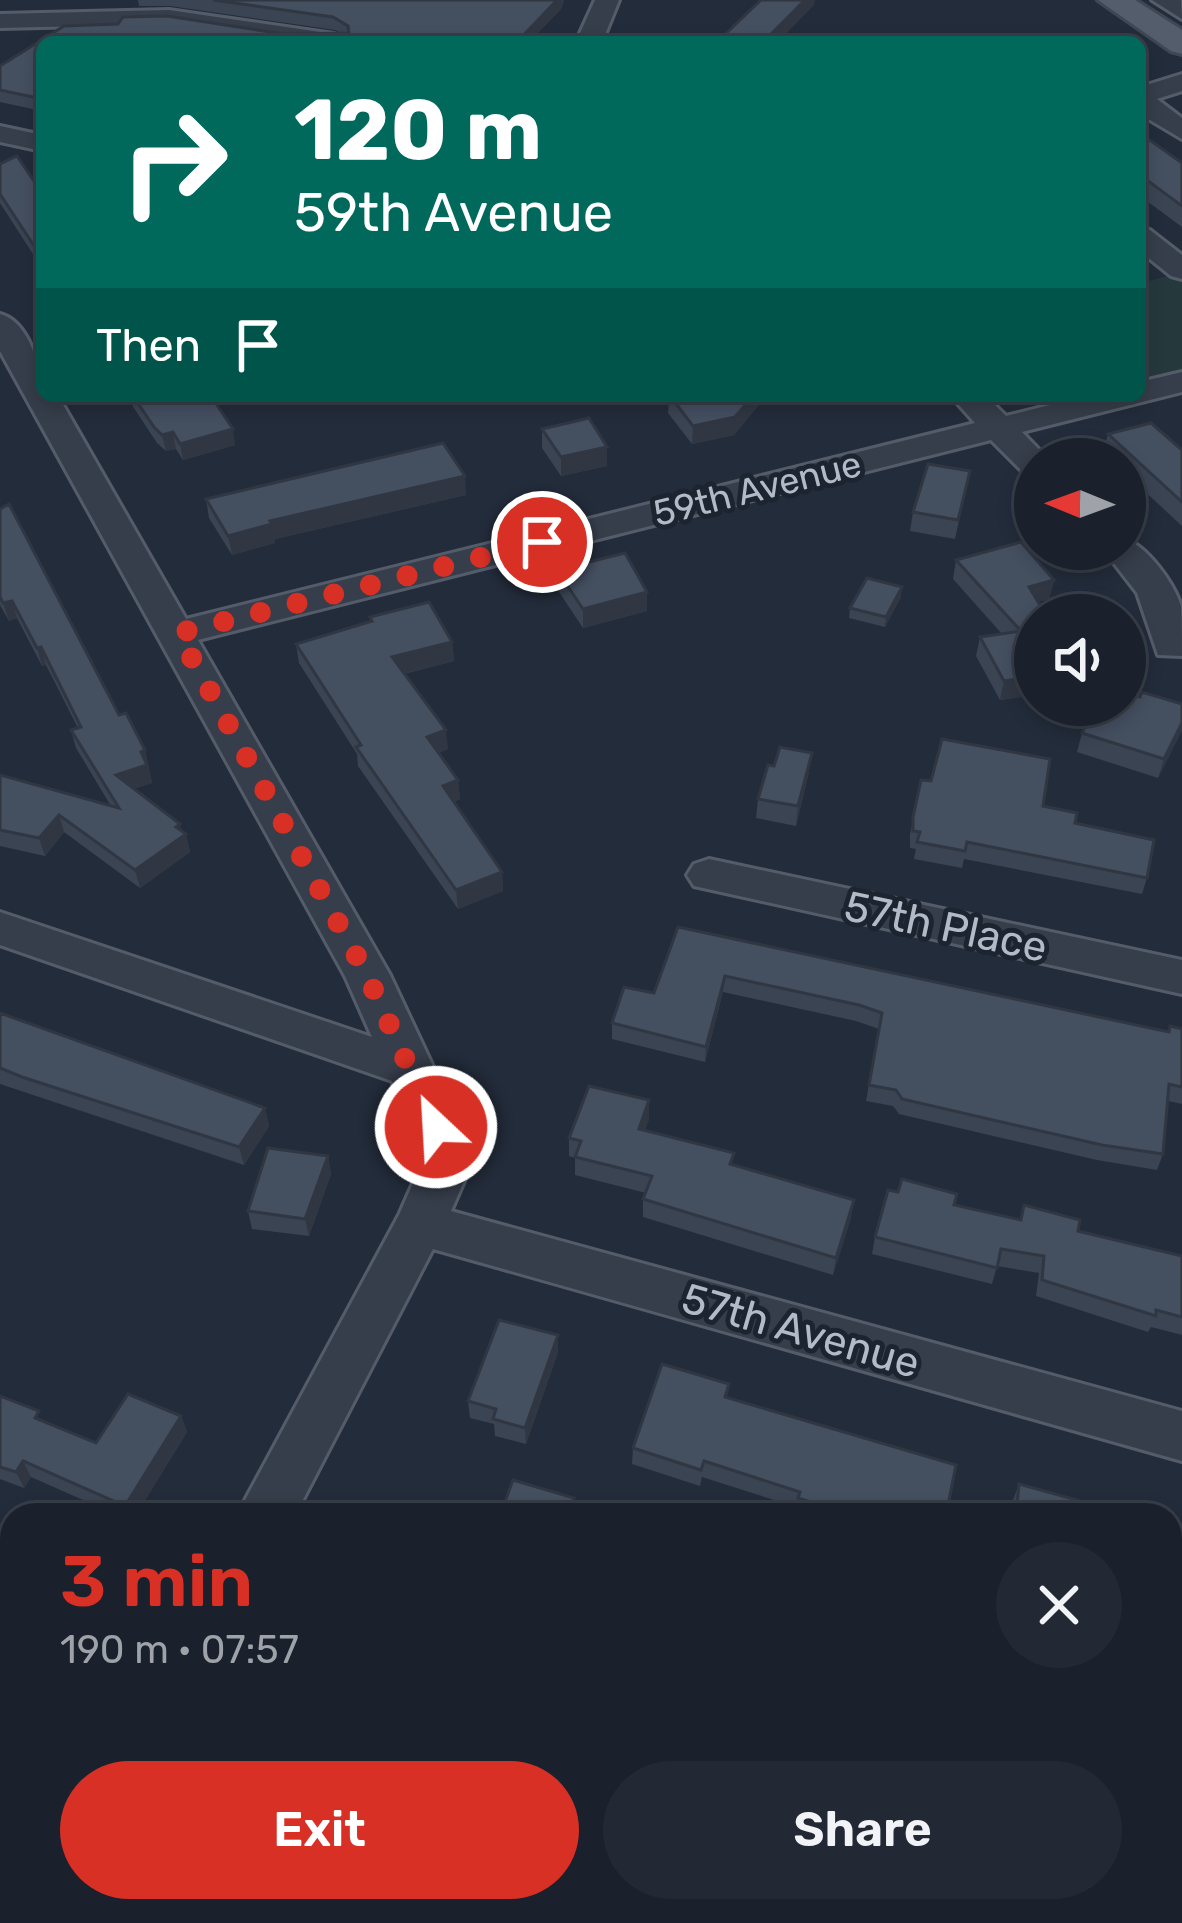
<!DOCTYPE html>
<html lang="en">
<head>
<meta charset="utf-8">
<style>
	body { margin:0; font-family:Rubik,sans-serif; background:#232934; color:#f1f3f6; height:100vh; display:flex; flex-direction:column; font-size:45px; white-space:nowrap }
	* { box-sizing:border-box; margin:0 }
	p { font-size:39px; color:#9fa3a9 }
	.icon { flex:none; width:66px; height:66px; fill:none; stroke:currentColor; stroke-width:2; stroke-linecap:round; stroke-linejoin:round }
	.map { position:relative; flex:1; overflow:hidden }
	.sheet { position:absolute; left:0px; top:1503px; width:1182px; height:420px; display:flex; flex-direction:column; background:#1a212c; border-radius:36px 36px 0 0; box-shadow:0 6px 18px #0003,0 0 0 3px #383e48 }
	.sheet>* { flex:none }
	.banner { position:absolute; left:36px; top:36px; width:1110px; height:366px; border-radius:18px; box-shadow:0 6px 18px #0003,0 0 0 3px #383e48; background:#00695c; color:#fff; overflow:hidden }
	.needle { width:78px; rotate:271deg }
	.tools { position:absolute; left:1014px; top:438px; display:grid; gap:24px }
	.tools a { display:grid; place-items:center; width:132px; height:132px; border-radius:50%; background:#1a212c; box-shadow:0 6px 18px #0003,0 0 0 3px #383e48; font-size:60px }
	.pin { position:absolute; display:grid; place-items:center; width:102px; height:102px; color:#fff; margin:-51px; border:6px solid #fff; border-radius:50%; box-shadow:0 3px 12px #0007 }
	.me { position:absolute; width:132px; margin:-66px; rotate:335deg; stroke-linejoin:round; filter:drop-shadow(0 0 9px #0008) }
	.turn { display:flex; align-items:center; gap:42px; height:252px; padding:0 60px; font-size:54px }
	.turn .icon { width:156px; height:156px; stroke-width:2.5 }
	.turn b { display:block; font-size:84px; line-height:102px }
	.then { display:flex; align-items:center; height:114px; padding:0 60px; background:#0003; gap:24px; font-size:45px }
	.round { display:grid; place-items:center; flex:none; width:126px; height:126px; border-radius:63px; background:#232934 }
	.headline { display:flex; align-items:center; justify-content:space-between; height:204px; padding:0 60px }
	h1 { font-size:72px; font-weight:600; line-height:90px; color:#d93025 }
	.action { display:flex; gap:24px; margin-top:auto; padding:24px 60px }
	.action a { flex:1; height:138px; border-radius:72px; background:#d93025; color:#fff; font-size:48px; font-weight:600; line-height:138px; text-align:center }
	.action a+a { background:#232934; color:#f1f3f6 }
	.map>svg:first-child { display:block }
</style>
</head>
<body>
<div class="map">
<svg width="1182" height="1923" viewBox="0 0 1182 1923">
	<rect width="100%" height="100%" fill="#232c3b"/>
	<g fill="#25393c">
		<path d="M1172,275l10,8v86l-42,12v-98z"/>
		<path d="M0,1659l12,5v188l-12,24z"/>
	</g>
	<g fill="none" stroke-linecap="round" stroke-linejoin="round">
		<defs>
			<g id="minor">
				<path d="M595,0h24l-17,42h-26z"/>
				<path d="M1152,0h29l1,19z"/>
				<path d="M169,10l165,24 13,8h-63l-115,-18 -169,4v-14z"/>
				<path d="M1182,74v17l-25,8 25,19v21l-42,-25v-27z"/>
				<path d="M0,126l42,9v16l-42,-9z"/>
				<path d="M1140,227l10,3 32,25v24l-11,-3 -31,-25z"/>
				<path d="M0,314c29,7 42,56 42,82h16l128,223 789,-196 -24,-27h35l20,20 80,-20h54v-14l42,-10v20l-160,40 26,27h-13v16l-12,-3 -32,-32 -793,200 192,335 85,181 -24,55 731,200v50l-749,-212 -138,266h-58l162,-300 26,-59 -33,-75 -392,-136v-33l372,125 -27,-61 -345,-625z"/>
				<path d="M1125,539c22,7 49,44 56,67 1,15 1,34 1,50l-24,-1 -21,-62 -34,-44h22z"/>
				<path d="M709,859l473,101v34l-488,-108 -7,-11 7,-11z"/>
				<path d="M0,1549l12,4v56l-12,-4z"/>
			</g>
			<path id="major" d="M1098,0h37l47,30v24l-11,-3z"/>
		</defs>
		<use href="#minor" stroke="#555c69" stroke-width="6"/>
		<use href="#major" stroke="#404754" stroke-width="6"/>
		<use href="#minor" fill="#363e4b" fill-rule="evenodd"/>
		<use href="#major" fill="#545d6c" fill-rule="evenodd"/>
	</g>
	<g fill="#3a4453">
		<path d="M138,0h426l-3,9 -32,33h-487v69l-42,-9v-36l64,-40 54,-2 5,-7 44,-1 116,18 57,-1 -5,-3 -165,-24h-31z"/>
		<path d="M1140,133l42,30v64l-42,-31z"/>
		<path d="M0,164l42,29v75l-42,-65z"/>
		<path d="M126,396h85l24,49 -52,15 -7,-11 -10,2 -9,-8z"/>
		<path d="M669,396h97l-32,39 -42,9 -24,-31z"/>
		<path d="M542,429l65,37 -46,10 -19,-28z"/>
		<path d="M1108,434l74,16v76l-57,-53v-14h-15l-7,-6z"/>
		<path d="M970,471l-15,68 -45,-8 3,-19z"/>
		<path d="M466,495l-191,44v4l-43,12 -23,-37 -3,-19z"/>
		<path d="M0,509l119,206 26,35 7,33 -19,6 53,45 4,18 -50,36 -76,-56 -19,24 -45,-10v-71l111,31 -35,-58 -5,-18 7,-2 -32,-63 -4,1 -25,-48 -8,3 -9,-16z"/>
		<path d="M956,560l98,20 -5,19 -11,3 -3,13v80l-35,5 -24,-44 4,-19 22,-3 -49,-55z"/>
		<path d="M557,570l90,22v19l-64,17 -26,-39z"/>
		<path d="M901,597l-16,30 -36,-9 1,-10z"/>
		<path d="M370,617l82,25 2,19 -50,13 44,75 -10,4 20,27 2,19 -6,3 48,70 1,19 -45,18 -100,-143 -1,-12 -58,-91 -3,-19 75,-23z"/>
		<path d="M1140,697l42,7v26l-24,48 -81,-26 5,-19z"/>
		<path d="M809,772l-13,54 -40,-8 2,-19z"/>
		<path d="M921,780l122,26 32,17 72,55 -5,16 -178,-35 -2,9 -48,-9 2,-10 -6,-1v-14z"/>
		<path d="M678,927l490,105 2,-6 12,3v75l-14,-3 -5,53 -6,16 -60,-10 -198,-46 -6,-8 -27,-5 13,-72 -23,-8 -133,-29 -18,70 -93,-23v-16l42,-30z"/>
		<path d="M0,1013l265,95 4,18 -25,39 -244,-81z"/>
		<path d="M649,1100v19l-4,11 88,35 118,53 -18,57 -190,-58v-18l3,-6 -71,-18v-17l-6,-2v-18z"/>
		<path d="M328,1156l3,18 -22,62 -57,-7 -4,-18z"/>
		<path d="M1024,1205l54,26 104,25v79l-31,-8 -3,5 -112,-36 3,-23 -42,-7 -5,18 -120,-30 3,-17 145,-17z"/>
		<path d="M558,1335v17l-32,92 -31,-8 -1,-12 -24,-6 -2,-17z"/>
		<path d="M729,1384l-2,13 219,118h-148l-4,-1 2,-7 -94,-30 -2,9 -68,-22 1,-16z"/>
		<path d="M0,1396l44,25 52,22 85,-27 6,16 -51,83h-19l-86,-38 -7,11 -24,-9z"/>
		<path d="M1019,1484l82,31h-90l2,-15z"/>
		<path d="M761,1911h409l12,12h-386z"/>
	</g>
	<g fill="#303743">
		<path d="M557,0h7l-3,9 -32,33h-12z"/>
		<path d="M805,0h10l-1,5 -36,37h-15z"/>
		<path d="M753,396h13l-32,39 -42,9 1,-18z"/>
		<path d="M233,429l2,16 -52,15 -3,-16z"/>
		<path d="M173,432l3,17 -10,2 -4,-16z"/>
		<path d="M607,447v19l-46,10v-19z"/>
		<path d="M465,476l1,19 -191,44v4l-43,12 -4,-19 42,-15z"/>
		<path d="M1054,580l-5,19 -24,7 4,-19z"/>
		<path d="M902,587l-1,10 -16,30 1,-10z"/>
		<path d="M647,592v19l-64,17v-19z"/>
		<path d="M12,601l5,17 -8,3 -6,-18z"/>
		<path d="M452,642l2,19 -60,15 -2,-19z"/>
		<path d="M41,647l5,18 -4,1 -5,-18z"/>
		<path d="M1035,676v19l-35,5 4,-19z"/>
		<path d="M1182,723v7l-24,48 6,-19z"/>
		<path d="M446,730l2,19 -19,7 -2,-19z"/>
		<path d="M145,750l7,33 -32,10 -4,-18 25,-23z"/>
		<path d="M812,753l-3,19 -13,54 2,-20z"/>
		<path d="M458,780l2,19 -15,6 -2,-19z"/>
		<path d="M59,815l5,17 -19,24 -6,-18z"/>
		<path d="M180,824l3,12 3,-2 4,18 -50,36 -5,-18z"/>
		<path d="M502,872l1,19 -45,18 -2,-19z"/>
		<path d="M725,976l-2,16 -18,70 1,-15z"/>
		<path d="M649,1100v19l-10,28v-18z"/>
		<path d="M265,1108l4,18 -25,39 -5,-18z"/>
		<path d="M328,1156l3,18 -22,62 -4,-17z"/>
		<path d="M854,1200l-3,18 -18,57 3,-17z"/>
		<path d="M558,1335v17l-32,92 -1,-16z"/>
		<path d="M181,1416l6,16 -51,83h-7l-4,-9z"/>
		<path d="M23,1461l8,16 -7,11 -8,-16z"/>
		<path d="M405,1911h14l-5,12h-14z"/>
	</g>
	<g fill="#444f60" stroke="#303743" stroke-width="3">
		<path d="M213,0h344l-40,42h-475v57l-42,-9v-24l64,-40 54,-2 5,-7 44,-1 116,18 66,-1 -1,-7 -15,-9z"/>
		<path d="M761,0h44l-42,42h-46z"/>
		<path d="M1140,133l42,30v43l-42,-31z"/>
		<path d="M17,156l25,37v65l-42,-64v-30z"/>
		<path d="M133,396h78l22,33 -53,15 -7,-12 -11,3 -8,-8z"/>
		<path d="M670,396h83l-18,21 -42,9z"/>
		<path d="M589,418l18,29 -46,10 -19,-28z"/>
		<path d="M1151,423l31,27v52l-74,-68z"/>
		<path d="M443,443l22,33 -195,45 2,3 -44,12 -22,-37z"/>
		<path d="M928,464l42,7 -12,49 -45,-8z"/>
		<path d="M9,504l110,211 7,-2 19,37 -4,2 6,13 -31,10 64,49 -4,3 10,7 -51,36 -76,-55 -20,23 -39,-8v-55l119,33 -48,-78 10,-3 -40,-80 -4,1 -25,-47 -9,2 -3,-6v-88z"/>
		<path d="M1021,542l33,38 -25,7 17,28h-11v61l-31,5 -24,-44 41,-6 -65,-71z"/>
		<path d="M625,553l22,39 -64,17 -26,-39z"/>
		<path d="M867,578l35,9 -16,30 -36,-9z"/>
		<path d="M429,602l23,40 -60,15 54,73 -19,7 31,43 -15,6 59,86 -46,18 -100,-143 5,-2 -65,-101 76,-23 -2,-4z"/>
		<path d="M1125,692l15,5 2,-5 40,12v19l-18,36 -82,-26 14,-28h29z"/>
		<path d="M942,739l108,20 -7,47 34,7 -2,10 79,17 -7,38 -180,-36 -2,9 -48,-9 3,-10 -7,-1v-14l8,-37 10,1z"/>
		<path d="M780,747l32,6 -14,53 -40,-7 10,-34 6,1z"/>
		<path d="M678,927l491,105 1,-6 12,3v58l-13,-3 -6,70 -61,-9 -200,-46 -6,-9 -27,-5 13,-72 -23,-8 -134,-29 -19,71 -94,-24 12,-36 30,6z"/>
		<path d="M0,1013l265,95 -26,39 -217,-70 -22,-9z"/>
		<path d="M589,1086l60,14 -10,29 95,24 -4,11 124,36 -18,58 -193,-59 9,-23 -77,-19 6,-16 -12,-3z"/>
		<path d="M268,1148l60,8 -23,63 -57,-8z"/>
		<path d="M902,1179l55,15 -3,11 67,15 3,-15 56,15 -2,11 104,25v61l-26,-7v6l-114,-36 2,-24 -43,-7 -4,19 -122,-31 13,-47 10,2z"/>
		<path d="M499,1320l59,15 -33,93 -32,-9 3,-10 -28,-8z"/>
		<path d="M662,1364l67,20 -4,13 231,68 -10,50h-94l-54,-17 2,-6 -96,-31 -3,9 -68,-22z"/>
		<path d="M128,1394l53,22 -56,90 -102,-45 -7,11 -16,-5v-71l39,15 -4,7 61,25z"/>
		<path d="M513,1480l61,18 -6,17h-68z"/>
		<path d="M1019,1484l83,23 -1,8h-85z"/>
		<path d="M1170,1832l12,4v87h-320l-36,-12h344z"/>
		<path d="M151,1911h254l-5,12h-255z"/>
	</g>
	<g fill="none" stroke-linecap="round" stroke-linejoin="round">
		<path stroke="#d93025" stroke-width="21" stroke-dasharray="0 37.8" d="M436,1127l-69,-152 -189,-342 364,-91"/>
	</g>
	<g text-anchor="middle" stroke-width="10" stroke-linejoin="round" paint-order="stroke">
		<g font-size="36" fill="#b2b9c7" stroke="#1c2430">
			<text transform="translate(757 488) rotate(-14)" y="13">59th Avenue</text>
		</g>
		<g font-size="42" fill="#b2b9c7" stroke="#1c2430">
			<text transform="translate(946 926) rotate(12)" y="15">57th Place</text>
			<text transform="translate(801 1330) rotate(16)" y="15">57th Avenue</text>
		</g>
	</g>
</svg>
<div class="tools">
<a><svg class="needle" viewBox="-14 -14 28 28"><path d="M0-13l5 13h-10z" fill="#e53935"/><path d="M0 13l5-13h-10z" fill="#9fa3a9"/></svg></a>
<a><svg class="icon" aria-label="sound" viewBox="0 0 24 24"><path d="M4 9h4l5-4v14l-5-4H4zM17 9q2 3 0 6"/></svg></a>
</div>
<div class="pin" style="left:542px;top:542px;background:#d93025"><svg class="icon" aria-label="arrive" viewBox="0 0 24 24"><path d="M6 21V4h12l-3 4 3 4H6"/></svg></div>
<svg class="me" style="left:436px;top:1127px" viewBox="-20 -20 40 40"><circle r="17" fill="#d93025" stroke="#fff" stroke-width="3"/><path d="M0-11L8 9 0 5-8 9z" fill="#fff"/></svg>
<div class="banner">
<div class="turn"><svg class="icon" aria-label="right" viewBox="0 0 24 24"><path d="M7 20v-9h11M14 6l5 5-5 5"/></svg><div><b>120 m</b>59th Avenue</div></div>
<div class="then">Then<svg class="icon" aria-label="arrive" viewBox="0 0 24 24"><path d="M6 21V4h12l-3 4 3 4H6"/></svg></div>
</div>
<section class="sheet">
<div class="headline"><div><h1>3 min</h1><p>190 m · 07:57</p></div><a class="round"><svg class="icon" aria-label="close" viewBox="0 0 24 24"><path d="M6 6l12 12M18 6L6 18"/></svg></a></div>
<div class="action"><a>Exit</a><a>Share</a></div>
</section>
</div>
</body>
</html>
